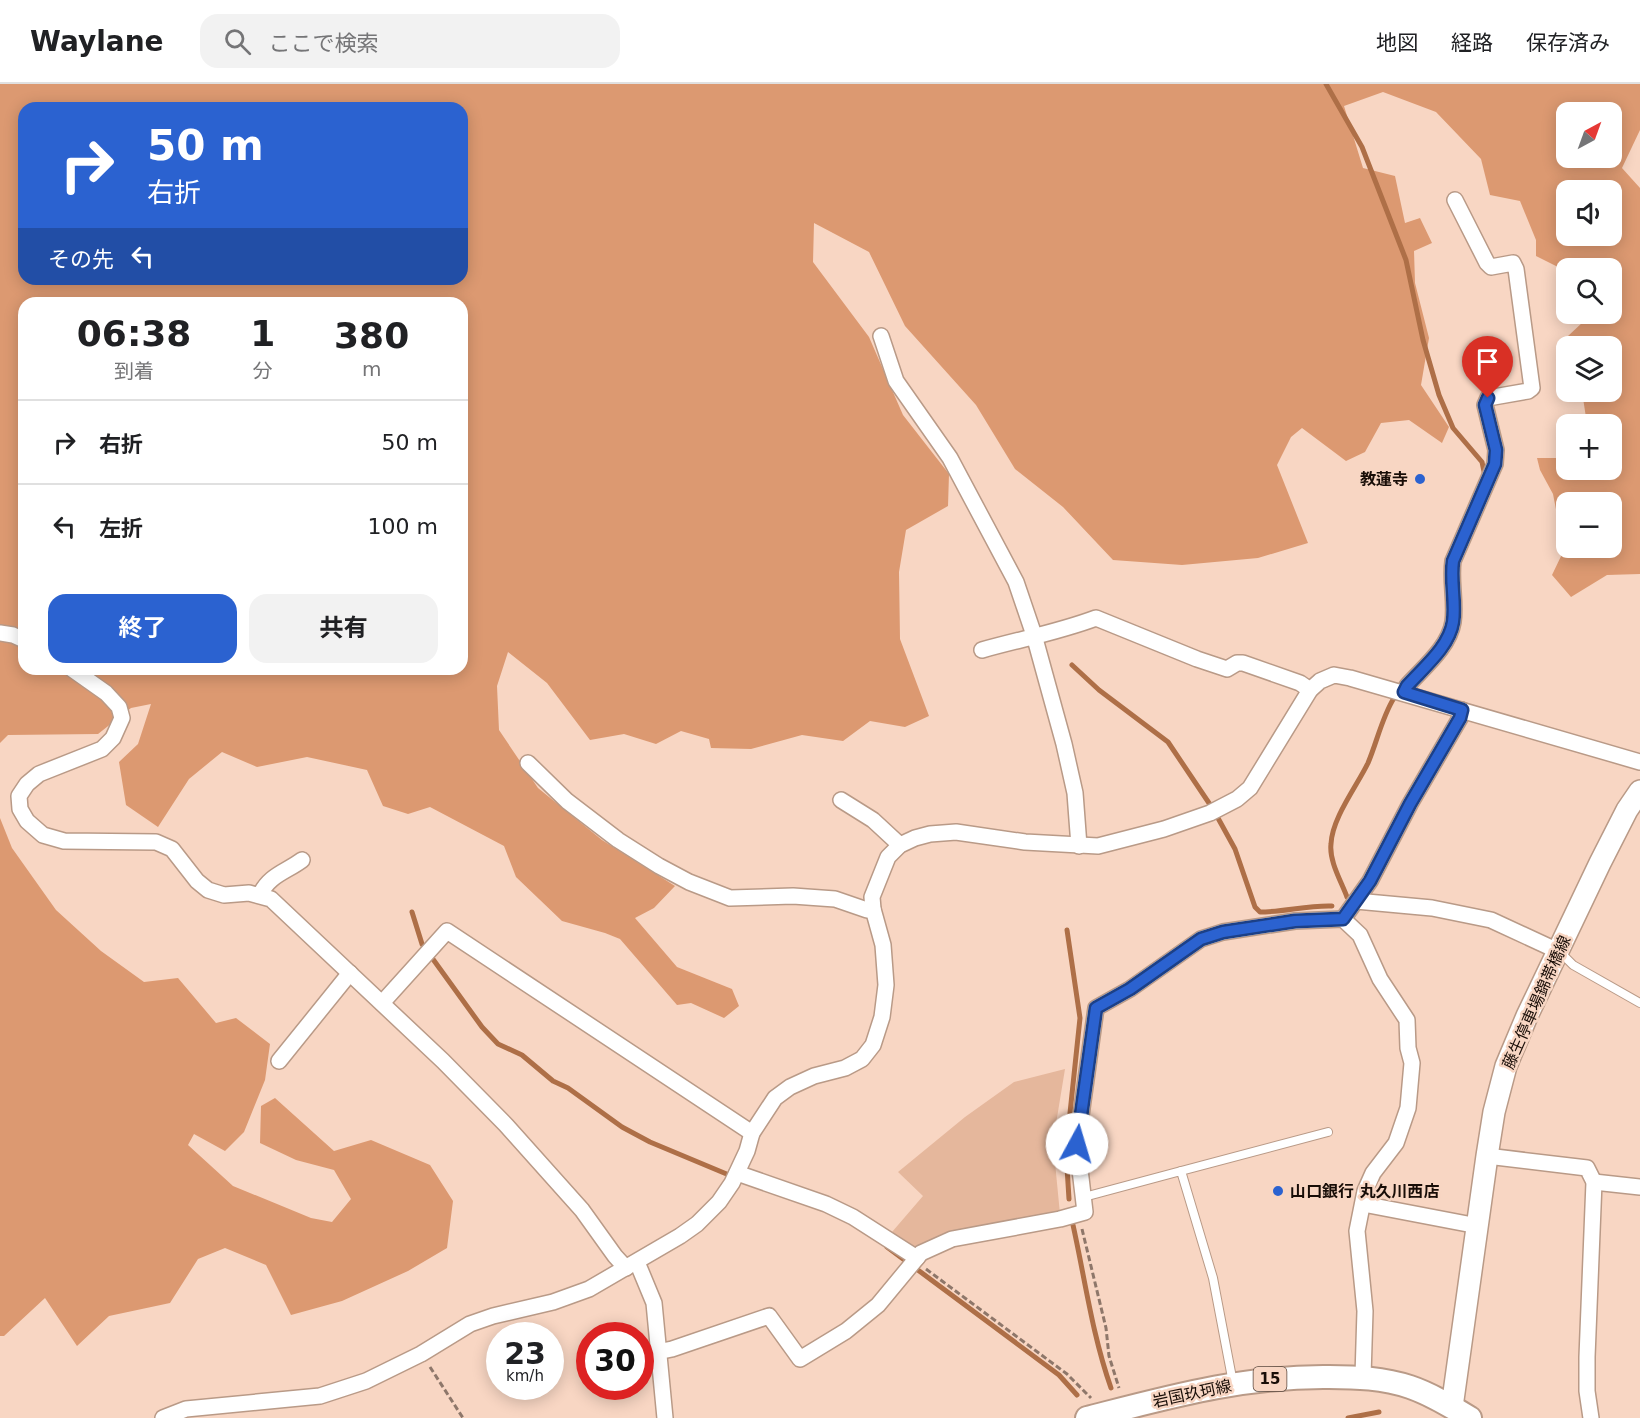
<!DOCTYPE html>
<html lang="ja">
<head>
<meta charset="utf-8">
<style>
	body { margin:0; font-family:"DejaVu Sans","Noto Sans JP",sans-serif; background:#f2f2f2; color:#202124; height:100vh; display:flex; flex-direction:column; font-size:22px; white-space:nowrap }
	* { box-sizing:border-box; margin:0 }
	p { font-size:20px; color:#757577 }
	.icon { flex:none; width:33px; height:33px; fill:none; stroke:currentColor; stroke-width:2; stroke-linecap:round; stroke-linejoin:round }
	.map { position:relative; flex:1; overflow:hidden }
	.drawer { position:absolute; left:18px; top:213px; width:450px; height:378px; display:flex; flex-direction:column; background:#fff; border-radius:18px; box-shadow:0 3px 15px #0003 }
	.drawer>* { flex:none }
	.hud { position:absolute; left:18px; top:18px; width:450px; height:183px; border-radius:18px; box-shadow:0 3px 15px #0003; background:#2b62d0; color:#fff; overflow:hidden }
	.needle { width:39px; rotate:41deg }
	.fabs { position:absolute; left:1556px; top:18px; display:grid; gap:12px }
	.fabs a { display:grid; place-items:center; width:66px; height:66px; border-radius:12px; background:#fff; box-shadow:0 3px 15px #0003; font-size:30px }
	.speed { position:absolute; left:486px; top:1238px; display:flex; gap:12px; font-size:30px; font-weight:700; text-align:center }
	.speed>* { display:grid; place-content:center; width:78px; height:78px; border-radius:50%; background:#fff; box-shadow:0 3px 15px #0003; line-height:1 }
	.speed small { font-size:15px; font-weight:400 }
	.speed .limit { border:9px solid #d22; background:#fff; color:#111 }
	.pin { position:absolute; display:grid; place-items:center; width:51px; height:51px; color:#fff; margin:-62px -26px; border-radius:50% 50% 50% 0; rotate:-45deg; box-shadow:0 0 6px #0007 }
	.pin .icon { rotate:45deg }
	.me { position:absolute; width:66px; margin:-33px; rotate:6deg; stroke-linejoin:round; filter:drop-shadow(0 0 4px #0008) }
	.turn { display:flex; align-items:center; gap:21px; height:126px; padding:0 30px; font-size:27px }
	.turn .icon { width:78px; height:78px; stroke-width:2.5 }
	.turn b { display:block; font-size:42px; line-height:51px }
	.then { display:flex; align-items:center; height:57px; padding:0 30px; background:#0003; gap:12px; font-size:22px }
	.eta { display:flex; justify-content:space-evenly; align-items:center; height:102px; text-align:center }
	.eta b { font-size:36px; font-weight:700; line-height:42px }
	.primary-button { display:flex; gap:12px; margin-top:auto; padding:12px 30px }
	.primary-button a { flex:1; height:69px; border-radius:18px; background:#2b62d0; color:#fff; font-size:24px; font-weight:700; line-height:69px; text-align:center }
	.primary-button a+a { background:#f2f2f2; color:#202124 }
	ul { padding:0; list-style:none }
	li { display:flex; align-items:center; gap:18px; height:84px; padding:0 30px; border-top:2px solid #e0e0e0 }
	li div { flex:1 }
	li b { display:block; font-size:22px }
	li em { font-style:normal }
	header { display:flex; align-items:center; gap:36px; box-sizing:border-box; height:84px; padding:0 30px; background:#fff; border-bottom:2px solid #e0e0e0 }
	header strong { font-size:28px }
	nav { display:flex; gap:33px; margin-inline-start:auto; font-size:21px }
	.search { width:420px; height:54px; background:#f2f2f2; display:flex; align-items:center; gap:15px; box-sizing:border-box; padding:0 21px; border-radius:18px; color:#757577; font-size:22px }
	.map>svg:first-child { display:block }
</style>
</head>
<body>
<header>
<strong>Waylane</strong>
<div class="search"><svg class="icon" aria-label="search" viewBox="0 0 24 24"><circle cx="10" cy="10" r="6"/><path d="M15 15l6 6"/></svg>ここで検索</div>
<nav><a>地図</a><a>経路</a><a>保存済み</a></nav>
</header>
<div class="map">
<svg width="1640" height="1334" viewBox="0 0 1640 1334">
	<rect width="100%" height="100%" fill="#f8d6c3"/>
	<path fill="#e5b79c" d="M1065,985l-12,73 7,72 -141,32 -11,1 -16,-15 31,-36 -25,-24 67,-55 49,-35z"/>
	<g fill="#dc9971" fill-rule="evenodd">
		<path d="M0,0h1640v46l-18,38 18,20v386l-33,1 -36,22 -19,-22 12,-25 -11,-56 -13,-24 -3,-12h29v12h45v-46h-24l-4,-26 -4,-6h32v-46h-43v-10l15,-14 1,-8h27v-46h-45v3l-30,-15v-16l-16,-39 -30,-6 -9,-36 -45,-47 -53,-20 -39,14 19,62 32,8 10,47 15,-5 12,25 -18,8 1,32 14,55 -8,47 28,42 -7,16 -33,-23 -28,3 -16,29 -19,9 -44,-33 -11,9 -14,28 31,78 -50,15 -76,7 -69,-5 -50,-53 -48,-38 -39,-64 -71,-79 -36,-74 -55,-29 -1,39 56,75 34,78 46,59 -1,32 -42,24 -7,42 1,67 29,77 -24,11 -35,-6 -27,20 -41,-6 -51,14 -40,-1 -2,-9 -28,-8 -25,13 -32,-10 -34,6 -43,-57 -39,-31 -11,34 2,44 39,58 64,52 73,46 -21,22 -19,10 42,49 55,22 7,17 -15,12 -33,-15 -14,2 -57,-66 -15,-6 -43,-12 -46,-44 -12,-31 -74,-39 -22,7 -25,-8 -16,-36 -60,-13 -50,10 -35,-15 -33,27 -31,48 -32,-22 -7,-43 19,-18 13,-40 -20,4 -33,26 -90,1 -8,8zM24,24h438v171h-438zM1566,28h45v46h-45zM1566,106h45v46h-45zM24,219h438v366h-438zM1566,418h45v46h-45z"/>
		<path d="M0,734l12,30 44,62 45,41 43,31 34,-4 38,45 20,-5 34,26 -5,36 -21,52 -19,19 -31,-17 -6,11 45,41 78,32 21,4 19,-23 -17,-29 -38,-10 -36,-17 1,-37 14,-8 59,53 37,-11 59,25 23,36 -6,47 -39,23 -66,30 -51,14 -25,-50 -41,-17 -27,11 -28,44 -61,13 -32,30 -32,-48 -41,38h-4z"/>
	</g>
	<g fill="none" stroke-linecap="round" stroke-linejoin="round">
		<g stroke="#ae6f47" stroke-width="5">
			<path d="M1326,0l36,63 44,113 17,80 16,55 14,33 29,34 3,14"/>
			<path d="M1072,581l27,25 69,52 45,67 22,40 20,58 5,5c24,0 48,-7 72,-6"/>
			<path d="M1347,813c-6,-16 -18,-36 -16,-53 1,-26 26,-58 37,-81 9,-21 14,-46 26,-65"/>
			<path d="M412,828l10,32 60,83 16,17 24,11 31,26 15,7 54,39 28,15 79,33"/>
			<path d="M1067,846l13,88 -14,133 3,48"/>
			<path d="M1073,1141c12,54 19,109 38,163"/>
			<path d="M887,1163l172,128 18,20"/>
			<path d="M1348,1334l31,-6"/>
		</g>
		<defs>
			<g id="service">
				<path d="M1560,868l13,13 67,38"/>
				<path d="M1181,1087l147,-39"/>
				<path d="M1084,1113l97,-26 32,107 20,105"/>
			</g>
			<g id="minor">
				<path d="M881,252l15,45 54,77 66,124 18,53 30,109 11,49 4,53"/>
				<path d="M0,549l13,2 11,5"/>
				<path d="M982,566c39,-11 77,-18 114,-32l101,41 30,10 10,-6h6l57,20 10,7"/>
				<path d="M72,585l34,24 13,14 3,11 -9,20 -11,11 -63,25 -12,10 -8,12 1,13 7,12 16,14 21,6 92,1 16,7 25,32 11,9 16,5 25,-2 22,6 172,162 63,64 76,85 33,46 11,12"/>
				<path d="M1404,608l3,-6c17,-19 42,-39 46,-64 3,-20 -3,-41 0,-61l42,-97 1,-14 -11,-45 3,-7 40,-7 4,-3 -16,-119 -3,-6 -22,4 -4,-4 -32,-63"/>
				<path d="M528,679l39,38 51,39 41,26 30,16 41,16 63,-2 42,3 32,11 6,-1"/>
				<path d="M841,716l32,20 27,25"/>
				<path d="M260,811c9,-20 26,-23 42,-35"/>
				<path d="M1356,817l76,7 59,12 67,31"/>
				<path d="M1343,835l27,-38 40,-77 50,-86 2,-8"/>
				<path d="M382,919l65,-72 305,202"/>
				<path d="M279,977l71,-88"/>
				<path d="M1487,1072l100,12 7,14 -7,175v34l4,27"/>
				<path d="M737,1089l89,31 27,13 64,41"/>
				<path d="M1594,1098l46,5"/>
				<path d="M1363,1120l115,22"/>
				<path d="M637,1178l17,41 11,115"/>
				<path d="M657,1268l15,-3 97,-33 31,43 46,-28 32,-26 43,-52 31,-14 108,-20 25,-7 -8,-68 19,-136 34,-19 71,-50 22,-7 72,-11 48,-2 17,16 20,44 27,41 1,28 4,15 -4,45 -12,35 -23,30 -8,18 -8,40 8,80 -2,65"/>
				<path d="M163,1334l23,-9 134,-13 46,-15 55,-27 49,-30 23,-8 60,-14 36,-13 91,-53 17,-12 22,-22 13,-19 15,-32 5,-18 23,-35 15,-11 24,-11 31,-8 17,-9 11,-14 9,-28 4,-32 -3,-40 -10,-36 -1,-12 16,-40 12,-12 15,-7 15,-4 26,-2 69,10 73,4 66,-17 46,-16 27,-14 13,-11 60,-98 10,-9 14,-6 16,3 290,84"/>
			</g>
			<path id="secondary" d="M1452,1323l35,-251 7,-44 12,-46 21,-50 73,-153 27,-53 13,-19"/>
			<path id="primary" d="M1087,1334c82,-21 156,-42 242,-41 27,0 54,1 81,10 21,7 42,20 60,31"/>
		</defs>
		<use href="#service" stroke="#b99a87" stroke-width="10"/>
		<use href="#minor" stroke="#b99a87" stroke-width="18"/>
		<use href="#secondary" stroke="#b99a87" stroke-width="24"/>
		<use href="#primary" stroke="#b99a87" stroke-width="26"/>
		<g stroke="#8e776a" stroke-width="3" stroke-dasharray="6 3" stroke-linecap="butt">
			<path d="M1082,1145l24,99 3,28 10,32"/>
			<path d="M926,1185l141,105 24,24"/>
			<path d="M430,1283l33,51"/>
		</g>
		<use href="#service" stroke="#fff" stroke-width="8"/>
		<use href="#minor" stroke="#fff" stroke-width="15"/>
		<use href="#secondary" stroke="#fff" stroke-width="21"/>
		<use href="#primary" stroke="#fff" stroke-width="22"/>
	</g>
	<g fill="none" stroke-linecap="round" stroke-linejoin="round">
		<defs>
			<path id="route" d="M1077,1060l19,-136 34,-19 71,-50 22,-7 72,-11 48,-2 27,-38 40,-77 50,-86 2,-8 -58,-18 3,-6c17,-19 42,-39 46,-64 3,-20 -3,-41 0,-61l42,-97 1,-14 -11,-45 3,-7"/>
		</defs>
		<use href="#route" stroke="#1c4087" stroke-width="15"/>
		<use href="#route" stroke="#2b62d0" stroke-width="10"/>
	</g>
	<g fill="#2b62d0" stroke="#f8d6c3" stroke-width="2">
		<circle cx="1420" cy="395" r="6"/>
		<circle cx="1278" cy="1107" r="6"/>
	</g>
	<g text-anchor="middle" stroke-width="5" stroke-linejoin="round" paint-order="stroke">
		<rect fill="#f8d6c3" stroke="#5b493f" stroke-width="1.5" x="1253.5" y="1283" width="33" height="24" rx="4.5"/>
		<g font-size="15" font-weight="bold" fill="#180d07">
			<text x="1270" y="1300">15</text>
		</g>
		<g font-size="16" font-weight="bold" fill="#180d07" stroke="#f8d6c3" text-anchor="end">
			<text x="1408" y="401">教蓮寺</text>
			<text x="1290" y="1113" text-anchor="start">山口銀行 丸久川西店</text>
		</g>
		<g font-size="16" fill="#180d07" stroke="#f8d6c3">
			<text transform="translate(1536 918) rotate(-66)" y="6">藤生停車場錦帯橋線</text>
			<text transform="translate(1192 1309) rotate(-12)" y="6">岩国玖珂線</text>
		</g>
	</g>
</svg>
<div class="fabs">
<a><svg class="needle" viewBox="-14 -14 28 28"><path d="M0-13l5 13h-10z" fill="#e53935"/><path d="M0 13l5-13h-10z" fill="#757577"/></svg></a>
<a><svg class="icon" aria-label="sound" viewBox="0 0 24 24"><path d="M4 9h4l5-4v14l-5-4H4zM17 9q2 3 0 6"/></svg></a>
<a><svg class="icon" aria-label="search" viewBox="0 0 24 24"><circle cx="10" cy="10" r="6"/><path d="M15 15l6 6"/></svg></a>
<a><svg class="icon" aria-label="layers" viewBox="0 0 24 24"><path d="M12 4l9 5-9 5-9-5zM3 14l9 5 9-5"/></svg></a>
<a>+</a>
<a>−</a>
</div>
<div class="speed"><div>23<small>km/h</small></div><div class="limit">30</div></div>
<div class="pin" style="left:1488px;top:314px;background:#d93025"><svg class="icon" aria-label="arrive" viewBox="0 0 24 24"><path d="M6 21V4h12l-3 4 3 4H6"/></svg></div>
<svg class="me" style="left:1077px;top:1060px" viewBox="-20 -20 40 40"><circle r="19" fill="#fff"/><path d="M0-13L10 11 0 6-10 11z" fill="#2b62d0"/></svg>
<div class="hud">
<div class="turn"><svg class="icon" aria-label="right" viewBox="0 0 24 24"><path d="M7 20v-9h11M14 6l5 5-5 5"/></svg><div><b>50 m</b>右折</div></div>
<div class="then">その先<svg class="icon" aria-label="left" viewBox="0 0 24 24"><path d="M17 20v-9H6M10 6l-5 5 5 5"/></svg></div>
</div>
<section class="drawer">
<div class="eta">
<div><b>06:38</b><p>到着</p></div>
<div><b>1</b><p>分</p></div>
<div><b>380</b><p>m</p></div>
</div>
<ul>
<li><svg class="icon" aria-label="right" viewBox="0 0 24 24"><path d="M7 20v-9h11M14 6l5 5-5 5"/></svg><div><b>右折</b></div><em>50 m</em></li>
<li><svg class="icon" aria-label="left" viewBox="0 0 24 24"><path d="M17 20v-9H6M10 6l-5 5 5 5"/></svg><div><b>左折</b></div><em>100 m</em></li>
</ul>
<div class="primary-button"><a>終了</a><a>共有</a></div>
</section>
</div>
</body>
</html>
